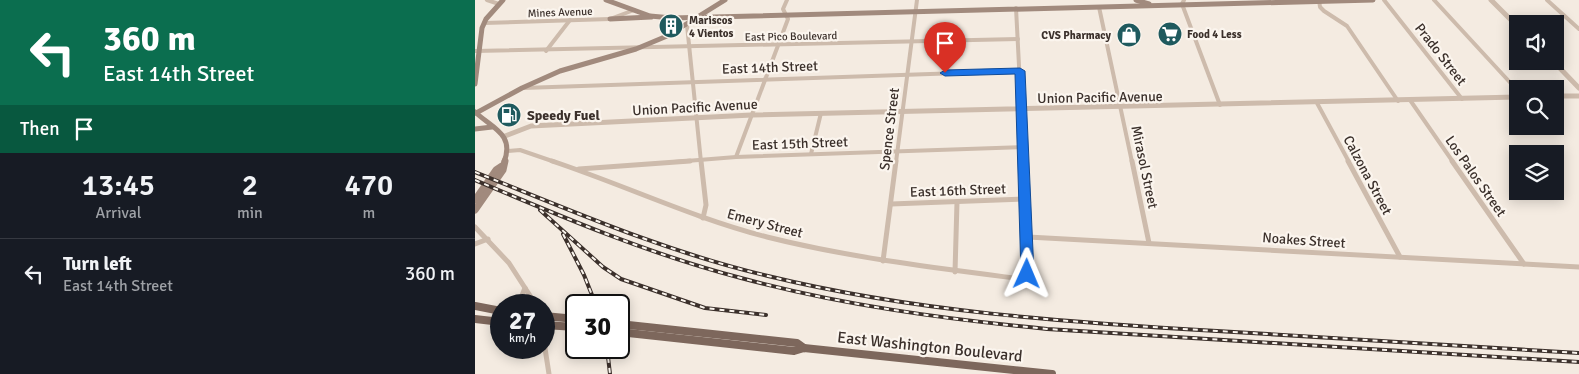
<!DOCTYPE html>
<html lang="en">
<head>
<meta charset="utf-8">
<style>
	body { margin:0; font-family:Signika,sans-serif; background:#20242c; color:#f1f3f6; height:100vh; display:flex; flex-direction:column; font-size:19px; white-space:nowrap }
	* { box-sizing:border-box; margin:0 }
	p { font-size:16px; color:#9ea1a6 }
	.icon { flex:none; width:28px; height:28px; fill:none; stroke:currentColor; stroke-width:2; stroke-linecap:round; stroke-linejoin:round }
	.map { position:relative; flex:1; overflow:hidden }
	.panel { display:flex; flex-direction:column; background:#171b24; width:475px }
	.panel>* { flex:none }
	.top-card { background:#0b6e4f; color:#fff; overflow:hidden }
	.buttons { position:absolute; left:1034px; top:15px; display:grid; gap:10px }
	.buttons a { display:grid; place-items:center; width:55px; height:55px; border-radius:0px; background:#171b24; box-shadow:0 2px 12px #0003; font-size:25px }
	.speed { position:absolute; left:15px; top:294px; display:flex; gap:10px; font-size:25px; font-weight:700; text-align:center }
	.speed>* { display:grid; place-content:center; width:65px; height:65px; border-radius:50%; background:#171b24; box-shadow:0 2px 12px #0003; line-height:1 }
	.speed small { font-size:12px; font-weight:400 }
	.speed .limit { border:2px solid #111; border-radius:8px; background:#fff; color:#111 }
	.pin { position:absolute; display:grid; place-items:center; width:42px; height:42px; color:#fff; margin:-51px -21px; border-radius:50% 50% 50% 0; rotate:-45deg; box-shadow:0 0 5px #0007 }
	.pin .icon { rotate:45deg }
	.me { position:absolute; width:55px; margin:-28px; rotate:1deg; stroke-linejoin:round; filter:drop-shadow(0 0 4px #0008) }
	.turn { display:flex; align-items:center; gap:18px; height:105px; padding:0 20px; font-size:22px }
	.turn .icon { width:65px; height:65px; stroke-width:2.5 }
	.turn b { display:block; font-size:35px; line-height:42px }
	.then { display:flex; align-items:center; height:48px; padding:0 20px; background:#0003; gap:10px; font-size:19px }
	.eta { display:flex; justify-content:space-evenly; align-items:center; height:85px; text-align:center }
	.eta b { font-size:30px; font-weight:600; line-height:35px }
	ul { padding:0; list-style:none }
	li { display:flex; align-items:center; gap:15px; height:70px; padding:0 20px; border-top:1px solid #363941 }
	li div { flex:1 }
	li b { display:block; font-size:19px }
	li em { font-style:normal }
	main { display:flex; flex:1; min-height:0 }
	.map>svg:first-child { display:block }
</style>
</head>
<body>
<main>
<section class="panel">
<div class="top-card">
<div class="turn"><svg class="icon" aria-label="left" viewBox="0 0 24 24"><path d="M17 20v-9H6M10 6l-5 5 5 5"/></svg><div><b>360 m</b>East 14th Street</div></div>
<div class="then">Then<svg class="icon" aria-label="arrive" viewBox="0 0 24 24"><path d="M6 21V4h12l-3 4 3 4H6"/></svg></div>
</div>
<div class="eta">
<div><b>13:45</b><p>Arrival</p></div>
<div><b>2</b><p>min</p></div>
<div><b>470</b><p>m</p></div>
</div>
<ul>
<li><svg class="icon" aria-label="left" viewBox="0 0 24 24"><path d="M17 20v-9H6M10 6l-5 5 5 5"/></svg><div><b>Turn left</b><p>East 14th Street</p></div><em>360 m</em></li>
</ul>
</section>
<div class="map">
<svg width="1104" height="374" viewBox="0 0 1104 374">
	<rect width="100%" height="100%" fill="#f4ebe1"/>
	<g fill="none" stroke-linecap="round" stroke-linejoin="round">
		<g stroke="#cdbbac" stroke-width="4">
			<path d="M12,0l12,4"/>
			<path d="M709,0l-2,4 38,101"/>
			<path d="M844,0l1,7 4,4 23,15 51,75"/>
			<path d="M909,0l78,99"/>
			<path d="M959,0l83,90"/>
			<path d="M1072,0l32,29"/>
			<path d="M624,7l33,155"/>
			<path d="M541,8l8,154"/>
			<path d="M9,23l126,-4 24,-9"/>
			<path d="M212,25l14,137"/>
			<path d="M0,51l543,-12"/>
			<path d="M71,51l24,-31"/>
			<path d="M48,88l497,-17"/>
			<path d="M935,100l43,62"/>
			<path d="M842,103l32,59"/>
			<path d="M33,151l12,-1 35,12"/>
			<path d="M336,154l10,-41"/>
			<path d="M261,157l52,-138 -5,-10 4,-9"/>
			<path d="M199,162l62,-5 287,-10"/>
			<path d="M421,162l21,-162"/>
		</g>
		<g stroke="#cdbbac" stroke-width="5">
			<path d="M77,161c72,24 141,57 215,76 84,21 169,31 255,42l6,-5 -4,-113"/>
			<path d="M226,161l5,44 -3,13"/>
			<path d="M657,161l17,82"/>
			<path d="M873,161l52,96"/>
			<path d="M977,161l72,103"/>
			<path d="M104,169l111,-8"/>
			<path d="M416,204l135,-5"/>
			<path d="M0,227l34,36 27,42"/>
			<path d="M553,237l551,30"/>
			<path d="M0,244l13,-5"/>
			<path d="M408,261l13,-100"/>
			<path d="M480,272l2,-70"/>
			<path d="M38,305l8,-7 4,-10"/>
			<path d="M69,342l5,32"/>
		</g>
		<g stroke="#cdbbac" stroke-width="5">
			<path d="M1016,0l26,26"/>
			<path d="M1078,61l26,27"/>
			<path d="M1080,96h24"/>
			<path d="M30,136l26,-10 221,-11 765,-18"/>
		</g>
		<g stroke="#a18a7d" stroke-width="5">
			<path d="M131,0l44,16 22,2 701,-18"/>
			<path d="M661,0l13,4"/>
			<path d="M135,19l41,-2"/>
			<path d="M0,84l7,-56 4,-9 17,-19"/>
			<path d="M0,112c17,16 40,22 29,50"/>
			<path d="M1,113l46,-25 38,-17 76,-22 31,-13 58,-36"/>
			<path d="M0,129l17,-2"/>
		</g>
		<g stroke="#a18a7d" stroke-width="7">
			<path d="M0,200l21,-30 6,-4"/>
			<path d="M0,210l28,-40 2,-9"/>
		</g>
		<g stroke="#7d675c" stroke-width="8">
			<path d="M0,306l26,5"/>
			<path d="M69,316l32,3"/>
			<path d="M0,319l26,3"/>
			<path d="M144,324l178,19 7,5"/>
			<path d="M69,325l32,2"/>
			<path d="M144,332l175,19 10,-3 248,26"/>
		</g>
		<defs>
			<g id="rail">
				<path d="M0,172c97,39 191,80 293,104 148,36 298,46 449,55 121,7 241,15 362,22"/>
				<path d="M0,180c87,37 174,74 266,98 100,27 203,41 306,51l532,33"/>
				<path d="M65,210l63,57 18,12 84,29 61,7"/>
				<path d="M88,234l21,41 12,30"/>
				<path d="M132,348l3,26"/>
			</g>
		</defs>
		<use href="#rail" stroke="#3b302b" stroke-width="4"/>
		<use href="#rail" stroke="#fbf5ee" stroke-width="2" stroke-dasharray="5" stroke-linecap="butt"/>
	</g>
	<path fill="#1a73e8" stroke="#114b97" d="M545,68l5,3 9,203 -7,5 -6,-5 -6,-200 -70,2 -5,-3 5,-3z"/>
	<defs>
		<symbol id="building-disc" viewBox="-11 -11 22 22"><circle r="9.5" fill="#1f5a5e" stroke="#fbf5ee"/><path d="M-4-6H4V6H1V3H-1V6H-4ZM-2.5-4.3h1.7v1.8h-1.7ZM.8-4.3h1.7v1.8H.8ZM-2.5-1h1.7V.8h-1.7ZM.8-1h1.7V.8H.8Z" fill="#fff"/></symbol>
		<symbol id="supermarket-disc" viewBox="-11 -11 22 22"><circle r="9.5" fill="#1f5a5e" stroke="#fbf5ee"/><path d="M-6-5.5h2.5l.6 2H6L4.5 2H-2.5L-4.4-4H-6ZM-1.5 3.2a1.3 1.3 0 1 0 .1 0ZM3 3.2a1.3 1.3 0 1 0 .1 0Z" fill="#fff"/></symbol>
		<symbol id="shop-disc" viewBox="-11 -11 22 22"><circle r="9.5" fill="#1f5a5e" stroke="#fbf5ee"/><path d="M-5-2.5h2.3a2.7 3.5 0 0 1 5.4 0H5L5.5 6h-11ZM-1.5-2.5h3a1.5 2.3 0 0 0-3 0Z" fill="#fff"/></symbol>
		<symbol id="fuel-disc" viewBox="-11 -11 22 22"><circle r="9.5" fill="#1f5a5e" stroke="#fbf5ee"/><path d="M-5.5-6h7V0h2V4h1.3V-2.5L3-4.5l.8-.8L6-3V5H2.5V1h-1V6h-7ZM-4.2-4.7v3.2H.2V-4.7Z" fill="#fff"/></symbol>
	</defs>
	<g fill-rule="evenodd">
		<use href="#building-disc" x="182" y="12" width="28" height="28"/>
		<use href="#supermarket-disc" x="681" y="20" width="28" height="28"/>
		<use href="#shop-disc" x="640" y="21" width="28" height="28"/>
		<use href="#fuel-disc" x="20" y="101" width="28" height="28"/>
	</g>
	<g text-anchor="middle" stroke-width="4.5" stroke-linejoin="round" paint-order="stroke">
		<g font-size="11" fill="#3b302b" stroke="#fbf5ee">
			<text transform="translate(85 12) rotate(-2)" y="4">Mines Avenue</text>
			<text transform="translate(316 36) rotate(-1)" y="4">East Pico Boulevard</text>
		</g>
		<g font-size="11" font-weight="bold" fill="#3b302b" stroke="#fbf5ee" text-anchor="start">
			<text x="214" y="24">Mariscos<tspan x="214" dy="13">4 Vientos</tspan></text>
			<text x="712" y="38">Food 4 Less</text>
			<text x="636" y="39" text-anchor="end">CVS Pharmacy</text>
		</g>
		<g font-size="14" fill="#3b302b" stroke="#fbf5ee">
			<text transform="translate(966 54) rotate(52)" y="5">Prado Street</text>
			<text transform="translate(295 67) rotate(-2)" y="5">East 14th Street</text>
			<text transform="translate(625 97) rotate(-1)" y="5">Union Pacific Avenue</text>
			<text transform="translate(220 107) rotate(-3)" y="5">Union Pacific Avenue</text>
			<text transform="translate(414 129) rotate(-83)" y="5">Spence Street</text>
			<text transform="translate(325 143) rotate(-2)" y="5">East 15th Street</text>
			<text transform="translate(670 167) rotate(78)" y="5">Mirasol Street</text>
			<text transform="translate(893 175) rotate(62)" y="5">Calzona Street</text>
			<text transform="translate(1001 176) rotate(55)" y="5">Los Palos Street</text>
			<text transform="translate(483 190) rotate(-2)" y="5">East 16th Street</text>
			<text transform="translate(290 223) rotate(15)" y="5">Emery Street</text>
			<text transform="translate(829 240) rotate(4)" y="5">Noakes Street</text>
		</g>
		<g font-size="14" font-weight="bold" fill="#3b302b" stroke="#fbf5ee" text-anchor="start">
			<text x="52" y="120">Speedy Fuel</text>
		</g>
		<g font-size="16" fill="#3b302b" stroke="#fbf5ee">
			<text transform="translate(455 346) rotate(6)" y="6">East Washington Boulevard</text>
		</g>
	</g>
</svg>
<div class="buttons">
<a><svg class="icon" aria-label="sound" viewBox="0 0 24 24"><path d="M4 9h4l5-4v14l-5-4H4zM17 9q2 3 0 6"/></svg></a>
<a><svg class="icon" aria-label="search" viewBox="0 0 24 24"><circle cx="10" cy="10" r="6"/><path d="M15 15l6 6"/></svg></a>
<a><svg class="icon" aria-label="layers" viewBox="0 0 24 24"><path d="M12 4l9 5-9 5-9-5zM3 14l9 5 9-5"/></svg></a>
</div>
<div class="speed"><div>27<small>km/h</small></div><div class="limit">30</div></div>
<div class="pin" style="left:470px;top:73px;background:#d93025"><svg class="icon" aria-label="arrive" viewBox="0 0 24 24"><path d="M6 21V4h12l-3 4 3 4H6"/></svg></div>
<svg class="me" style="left:552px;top:274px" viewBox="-20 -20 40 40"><path d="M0-17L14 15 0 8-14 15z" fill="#1a73e8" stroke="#fff" stroke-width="4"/></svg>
</div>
</main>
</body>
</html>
